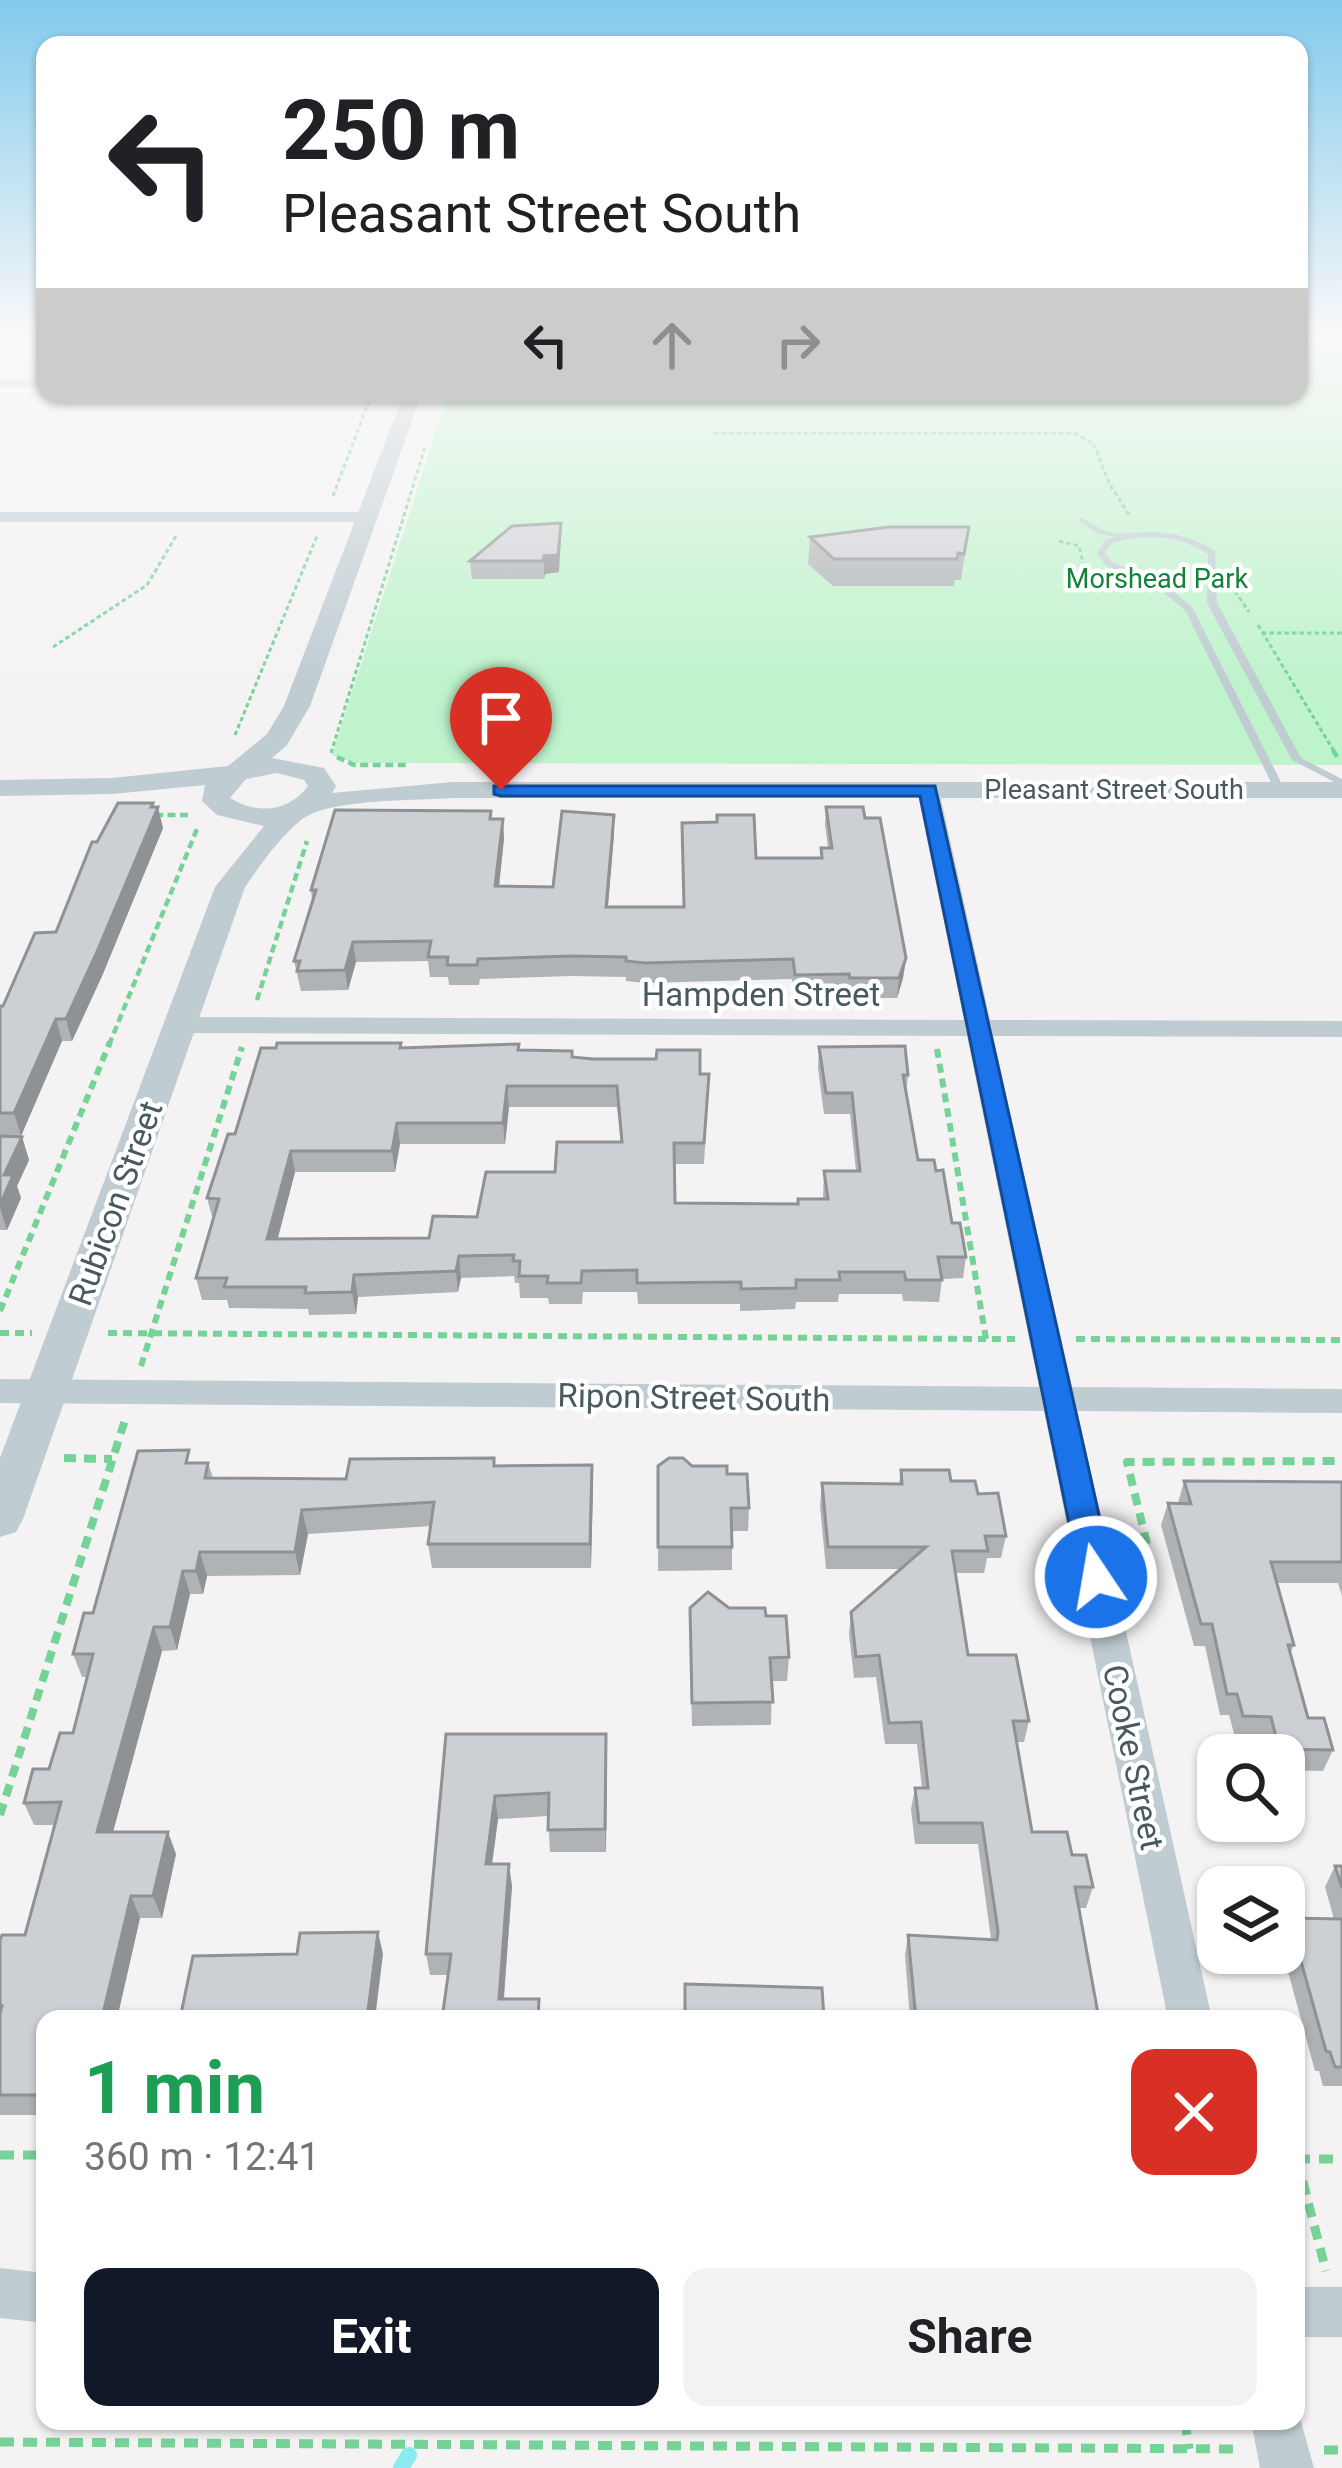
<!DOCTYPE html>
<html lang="en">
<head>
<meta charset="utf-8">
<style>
	body { margin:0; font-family:Roboto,sans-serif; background:#f2f2f2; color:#202124; height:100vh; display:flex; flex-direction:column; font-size:45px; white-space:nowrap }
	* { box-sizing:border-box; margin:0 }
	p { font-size:39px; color:#757577 }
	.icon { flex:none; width:66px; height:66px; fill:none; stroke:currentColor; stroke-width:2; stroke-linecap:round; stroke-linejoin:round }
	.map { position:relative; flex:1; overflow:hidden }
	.sheet { position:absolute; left:36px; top:2010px; width:1269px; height:420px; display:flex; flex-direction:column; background:#fff; border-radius:24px; box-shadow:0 3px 9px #0004 }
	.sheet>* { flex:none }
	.top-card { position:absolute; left:36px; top:36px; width:1272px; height:366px; border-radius:24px; box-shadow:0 3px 9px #0004; background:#fff; color:#202124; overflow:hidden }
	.fabs { position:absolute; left:1197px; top:1734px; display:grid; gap:24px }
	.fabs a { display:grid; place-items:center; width:108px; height:108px; border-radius:24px; background:#fff; box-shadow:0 3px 9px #0004; font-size:60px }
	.pin { position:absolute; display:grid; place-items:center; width:102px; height:102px; color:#fff; margin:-123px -51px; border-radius:50% 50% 50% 0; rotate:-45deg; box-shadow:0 0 12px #0007 }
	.pin .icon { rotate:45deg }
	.me { position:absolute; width:132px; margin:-66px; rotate:348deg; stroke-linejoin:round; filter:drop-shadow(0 0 9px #0008) }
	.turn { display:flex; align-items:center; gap:42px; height:252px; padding:0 48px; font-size:54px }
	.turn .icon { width:156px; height:156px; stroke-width:2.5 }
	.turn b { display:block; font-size:84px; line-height:102px }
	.lanes { display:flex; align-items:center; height:114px; padding:0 48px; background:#0003; justify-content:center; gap:60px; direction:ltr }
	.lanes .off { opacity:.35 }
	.round { display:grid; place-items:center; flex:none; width:126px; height:126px; border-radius:24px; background:#f2f2f2 }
	.overview { display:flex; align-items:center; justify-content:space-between; height:204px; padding:0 48px }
	h1 { font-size:72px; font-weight:700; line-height:90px; color:#1e9e55 }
	.cta { display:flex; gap:24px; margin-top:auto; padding:24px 48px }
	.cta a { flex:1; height:138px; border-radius:24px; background:#111827; color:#fff; font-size:48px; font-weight:700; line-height:138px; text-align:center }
	.cta a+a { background:#f2f2f2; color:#202124 }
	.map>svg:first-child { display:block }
</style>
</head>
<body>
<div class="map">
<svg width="1342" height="2468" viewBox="0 0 1342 2468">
	<rect width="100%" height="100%" fill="#f4f2f2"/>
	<path fill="#bff3cc" d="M1299,338h43v427l-988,-2 -22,-8 116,-362h851z"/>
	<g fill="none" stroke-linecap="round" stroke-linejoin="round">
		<path stroke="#8aebf2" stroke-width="16" d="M401,2468l8,-13"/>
		<g stroke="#75d397" stroke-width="3" stroke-dasharray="4.5 3" stroke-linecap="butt">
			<path d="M59,394h80"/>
			<path d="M152,394h233"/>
			<path d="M714,433h360l19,10 17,42 20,31"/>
			<path d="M333,496l39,-103"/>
			<path d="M1059,541l20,5 4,17"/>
			<path d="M1235,591l14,21"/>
			<path d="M1258,625l77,128"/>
			<path d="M1262,633h80"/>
			<path d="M53,647l94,-62 29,-49"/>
			<path d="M235,735l82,-199"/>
			<path d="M331,753l94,-306"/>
		</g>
		<g stroke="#75d397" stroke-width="4.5" stroke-dasharray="8 4.5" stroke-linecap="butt">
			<path d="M1333,750l4,7"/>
			<path d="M337,757l17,8h52"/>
			<path d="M155,815h35"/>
			<path d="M257,1000l50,-159"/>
			<path d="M109,1045l88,-216"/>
		</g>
		<g stroke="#75d397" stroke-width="6" stroke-dasharray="9 6" stroke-linecap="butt">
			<path d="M937,1049l49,290h29"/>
			<path d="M0,1311l110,-269"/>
			<path d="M0,1333h32"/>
			<path d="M108,1333l878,6"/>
			<path d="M1076,1339l266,1"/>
			<path d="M141,1366l101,-319"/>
		</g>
		<g stroke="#75d397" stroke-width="8" stroke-dasharray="12 8" stroke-linecap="butt">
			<path d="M64,1458l48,1"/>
			<path d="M1147,1544l-20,-82 215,-1"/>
			<path d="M0,1815l125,-395"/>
		</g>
		<g stroke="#75d397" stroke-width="9" stroke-dasharray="14 9" stroke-linecap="butt">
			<path d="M0,2155h45"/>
			<path d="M1296,2159h46"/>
			<path d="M1297,2159l29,112"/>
			<path d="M1185,2421l4,28"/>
			<path d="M0,2442l1238,7"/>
			<path d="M1324,2450h18"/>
		</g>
		<path fill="#bfccd2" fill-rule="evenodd" d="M1079,517c10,3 15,9 25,13 15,6 32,2 47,2 24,0 45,7 64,19l2,52 84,155 41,21v7l-50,-26 -85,-157 1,-49c-30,-19 -63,-21 -96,-11l-7,10 7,9 51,21 29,24 93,183 -1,2 -9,-2 -90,-180 -28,-23 -51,-21 -9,-13 9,-14 10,-2 -18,-3 -19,-13z"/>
		<g fill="#bfccd2" fill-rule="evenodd">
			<rect x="0" y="379" width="45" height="8"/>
			<path d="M0,512h367l8,5 -8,5h-367z"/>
			<path d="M928,784l11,6 51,230 352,1v16l-349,-1 79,351 270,2v24l-265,-2 135,608h-44l-124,-608 -1044,-8v-24l1039,8 -72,-351 -787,-3 -13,-8 13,-8 784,3 -47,-230z"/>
			<path d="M0,2268l45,5v50l-45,-5z"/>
			<rect x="1296" y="2287" width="46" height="50"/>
			<path d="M1296,2404l18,64h-54l-9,-47h45z"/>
		</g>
		<path fill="#bfccd2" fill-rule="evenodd" d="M404,393h18l-112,313 -23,39 -15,13 52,10 12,18 -4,7 121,-11h889v16h-889c-37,3 -124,0 -152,22 -22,18 -40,44 -56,67l-222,632 -7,13 -16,5v-79l215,-571 49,-61 -47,-11 -15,-14 3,-16 -93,9 -112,2v-16l112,-2 116,-12 39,-32 17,-28zM277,773l27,7 4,6c-19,26 -51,29 -78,12l16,-19z"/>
	</g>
	<g fill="#afb3b6" fill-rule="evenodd">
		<path d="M969,527l-8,53h-6l-1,6h-121l-25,-22 2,-27z"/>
		<path d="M561,540l-2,32 -14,2 -1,5h-72l-2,-18z"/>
		<path d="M153,807l10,21 -61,148 -30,65h-10l-41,95h-21v-130h3l53,-74 41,-90z"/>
		<path d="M826,807l39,11 41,140 -3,20 -6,20h-49v-4l-54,1 -2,-16 -147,4 -19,-2v-4l-55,-1 -91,3 -1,6h-30l-1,-8h-18l-2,-16 -72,1 -8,28 -47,1 -7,-30 18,-60 -1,-11 180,-79v8l13,19 -5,48 54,1 61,-53 -6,73h76l72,-49h65v-10h7l-3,-23z"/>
		<path d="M819,1047l89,28 -2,18 12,67 18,11 16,52 14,34 -3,21 -21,1 -3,23 -36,-1 -1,-7h-63l-1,8h-42l-1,7 -55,2v-7h-102l-1,-12h-54l-1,12h-33l-1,-6h-28l-1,-15h-4l-1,-7 -53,2 -3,14 -100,5 -2,17 -47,1 -1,-6 -79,-1 -2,-8h-25l-6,-22 17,-58 -6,-22 69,-150 243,2 190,24 -5,90h-30l1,39 122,1 26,-5 1,-28h32l-6,-57h-26l-6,-46zM509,1107h108l4,35 -66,30 -78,45 -48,21 -152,1 18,-67h100l5,-28h105z"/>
		<path d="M0,1136l22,1 7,23 -12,26 4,12 -14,32h-7z"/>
		<path d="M494,1458l1,8 97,-1 -1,103h-159l-4,-24 3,-18 -123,8 -8,41 -93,1 -4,18h-13l-13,56 -15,1 -49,181 63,22 -14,64h-22l-23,100 7,1h-79v96h-45v-175l25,-5 30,-110h-21l-10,-22 49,-70 14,-56h-5l-9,-23 20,-41 100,-150h15l5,15 133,1z"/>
		<path d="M658,1466h34l35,8 22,34 -1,23h-16v39l-74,1z"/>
		<path d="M901,1470l50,11 27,13 28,42 -5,22h-14l-3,15h-28l12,82 61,66 -5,21h-8l16,90 40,23 21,32 -7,21h-8l21,111h-189l-5,-64 3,-20 83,4 -13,-95h-63l-4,-35 4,-21h7l-5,-44h-32l-9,-67 -22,1 -5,-44 2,-22 50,-43h-75l-6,-63 2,-23 77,1z"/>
		<path d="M1184,1481l158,1v114l-4,-13h-61l17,62 -4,9 18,64 25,32 -10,21 -39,-1v-15h-17l-5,-17 -27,-1 -6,-22h-9l-15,-69h-11l-33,-121 7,-22h10z"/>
		<path d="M729,1608l37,8 23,41 -2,24h-15l-1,44 -79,1 -2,-95z"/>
		<path d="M446,1734h160v118h-56l-2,-36 -50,3 -6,45 20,22 -8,113h35l2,20h-99l6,-44h-18l-4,-21z"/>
		<path d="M1335,1866h7v220h-19l-4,-15h-4l-32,-118 1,-23 5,-12 45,1 -9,-32z"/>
	</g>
	<g fill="#8f9294">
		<path d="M561,523l-2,49 -14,2 -1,5v-23z"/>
		<path d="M153,803l2,12 3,-8 5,21 -61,148 -30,65 -6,-22z"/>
		<path d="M614,815v19l-8,93v-20z"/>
		<path d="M503,819l1,19 -7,67 -2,-19z"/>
		<path d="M353,942l3,20 -8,28 -3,-20z"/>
		<path d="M906,958l-3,20 -6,20 2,-20z"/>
		<path d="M56,1019l6,22 -41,95 -7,-23z"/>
		<path d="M507,1086l2,21 -4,37 -2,-21z"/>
		<path d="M397,1123l3,21 -5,28 -3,-21z"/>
		<path d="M22,1137l7,23 -12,26 4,12 -14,32 -7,-22 4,-33z"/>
		<path d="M291,1151l4,21 -23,89 -5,-22z"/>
		<path d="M459,1256l2,22 -3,14 -2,-21z"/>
		<path d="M354,1275l4,22 -2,17 -4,-22z"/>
		<path d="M592,1465l1,24 -2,79 -1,-24z"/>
		<path d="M302,1510l6,24 -8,41 -5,-23z"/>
		<path d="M200,1552l7,24 -4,18 -7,-23z"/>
		<path d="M183,1571l7,23 -13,56 -7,-23z"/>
		<path d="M154,1627l8,24 -55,203 -10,-22z"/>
		<path d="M606,1734l1,23 -1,95 -1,-23z"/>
		<path d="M495,1796l3,23 -9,67 -3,-22z"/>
		<path d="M168,1832l8,22 -14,64 -9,-22z"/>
		<path d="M509,1864l3,22 -10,133 -3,-20z"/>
		<path d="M131,1896l9,22 -23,101h-14z"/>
		<path d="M378,1932l5,22 -8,65h-8z"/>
	</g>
	<g fill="#ccd0d4" stroke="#8f9294" stroke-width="3" fill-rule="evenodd">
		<path d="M561,523l-3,32 -14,1 -1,5h-73l42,-35z"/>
		<path d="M889,527h80l-5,27 -6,-1 -1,6h-123l-24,-22z"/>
		<path d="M118,803h35l-2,4h7l-62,147 -30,65h-10l-42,94h-14v-107h3l32,-73 21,-1 36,-90h5z"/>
		<path d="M826,807h37l2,11h15l26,140 -7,20h-49l-1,-4 -54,1 -2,-16 -148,4 -19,-2v-4l-56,-1 -92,3 -1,6h-30l1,-8h-20l3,-16 -78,1 -8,28 -48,1 3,-10h-6l22,-71h-5l24,-80 156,1 -1,8h13l-8,67 58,1 9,-76 52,4 -8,92h78l-2,-84 35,-1v-7h37l2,43h66l-1,-10h11z"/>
		<path d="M277,1043h124l-1,5 119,-4 -1,6 54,1v6l21,2h63l1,-9h43v24h9l-5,69h-30l1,60 123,1v-5h30l-4,-28h36l-8,-78h-26l-7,-46 86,-1 3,29h-5l15,85h16l2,11 7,-1 9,53h8l6,34h-28l4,23h-36l-2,-8h-65l1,8h-44v8l-55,1v-7l-104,1v-13l-55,1 -1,12h-34l1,-7h-29l1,-15h-7l1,-6 -55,1 -3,15 -102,4 -2,17 -47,1 1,-6h-82l3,-9h-31l23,-79 -12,-1 21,-64h7l26,-86h15zM507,1086h110l5,56h-65l-2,30h-69l-9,45 -44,-1 -4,22 -162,1 24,-88h101l5,-28h106z"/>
		<path d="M0,1136l22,1 -18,38h9l-13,30z"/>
		<path d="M189,1450l-3,13h22l-3,15 141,1 4,-20 144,-1v8l98,-1 -2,79h-162l6,-42 -132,8 -7,42h-95l-4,19h-13l-13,56h-16l-57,205h71l-15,64h-22l-29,122 21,1h-78v76h-45v-82l2,-7h-2v-66l2,-5h23l36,-133 -37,1 9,-34h16l11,-36h13l20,-79h-20l11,-41h9l45,-162z"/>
		<path d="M669,1458h14l9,8h35v8h20l2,34h-18l1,39h-74v-81z"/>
		<path d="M901,1470h48l2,11h24l3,13 20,-1 8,43h-21l3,15h-36l16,104h48l13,66h-16l19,111h35l5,23h14l7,32h-18l24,132h-183l-8,-84 89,5 1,-9 -16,-108h-63l-4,-35h13l-7,-66 -32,1 -10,-68 -23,2 -5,-45 75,-65h-98l-6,-64 80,1z"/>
		<path d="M1184,1481l158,1v80h-71l23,83h-6l20,73h16l9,32 -54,-1 -8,-32 -28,-1 -6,-22h-10l-15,-70h-11l-33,-121 23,1z"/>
		<path d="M708,1592l21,16h36l1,8h20l3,41 -19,1 3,44 -81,1 -2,-95z"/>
		<path d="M446,1734h160l-1,95 -57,1 1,-37 -54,3 -9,68h23l-10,135h40l-1,20h-96l9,-65h-25z"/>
		<path d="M1335,1866h7v22z"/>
		<path d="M1289,1918l53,1v148h-7l-5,-15 -4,-1z"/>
		<path d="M378,1932l-11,87h-187l13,-63 104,-2 3,-21z"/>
		<path d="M685,1984l137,4 2,31h-139z"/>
	</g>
	<linearGradient id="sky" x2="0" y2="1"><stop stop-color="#82caec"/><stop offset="0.49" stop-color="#faf9f9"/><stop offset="1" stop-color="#faf9f9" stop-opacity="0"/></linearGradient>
	<rect width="1342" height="684" fill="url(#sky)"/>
	<path fill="#1a73e8" stroke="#114b97" stroke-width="3" d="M494,786h441l178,791 -5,10 -12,4 -11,-4 -5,-10 -160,-781h-419l-7,-2z"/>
	<g text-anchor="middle" stroke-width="9" stroke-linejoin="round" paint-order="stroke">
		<g font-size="27" fill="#12833a" stroke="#fff">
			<text x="1157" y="588">Morshead Park</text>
		</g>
		<g font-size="27" fill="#485961" stroke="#fff">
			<text x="1114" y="799">Pleasant Street South</text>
		</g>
		<g font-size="33" fill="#485961" stroke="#fff">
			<text x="761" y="1006">Hampden Street</text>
			<text transform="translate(115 1203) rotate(-70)" y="12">Rubicon Street</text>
			<text transform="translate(694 1397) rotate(1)" y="12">Ripon Street South</text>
			<text transform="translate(1134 1757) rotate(78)" y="12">Cooke Street</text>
		</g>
	</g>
</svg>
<div class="fabs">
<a><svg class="icon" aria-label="search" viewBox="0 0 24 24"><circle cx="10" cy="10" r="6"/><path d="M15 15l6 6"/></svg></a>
<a><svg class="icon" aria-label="layers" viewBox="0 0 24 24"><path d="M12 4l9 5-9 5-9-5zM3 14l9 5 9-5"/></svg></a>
</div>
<div class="pin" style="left:501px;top:790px;background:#d93025"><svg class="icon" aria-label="arrive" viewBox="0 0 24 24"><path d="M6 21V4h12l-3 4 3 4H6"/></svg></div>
<svg class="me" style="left:1096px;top:1577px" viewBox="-20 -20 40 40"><circle r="17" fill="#1a73e8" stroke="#fff" stroke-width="3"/><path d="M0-11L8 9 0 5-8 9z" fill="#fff"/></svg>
<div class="top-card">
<div class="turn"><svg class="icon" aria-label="left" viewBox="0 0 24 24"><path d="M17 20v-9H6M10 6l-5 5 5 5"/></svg><div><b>250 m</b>Pleasant Street South</div></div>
<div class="lanes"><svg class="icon" aria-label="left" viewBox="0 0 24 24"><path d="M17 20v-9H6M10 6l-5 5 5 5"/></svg><svg class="icon off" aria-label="ahead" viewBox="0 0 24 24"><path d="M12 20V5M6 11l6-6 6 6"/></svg><svg class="icon off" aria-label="right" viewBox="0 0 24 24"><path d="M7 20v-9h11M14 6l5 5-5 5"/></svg></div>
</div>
<section class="sheet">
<div class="overview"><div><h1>1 min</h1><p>360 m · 12:41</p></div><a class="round" style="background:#d93025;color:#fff"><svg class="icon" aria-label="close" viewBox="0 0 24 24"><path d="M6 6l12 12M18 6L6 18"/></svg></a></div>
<div class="cta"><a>Exit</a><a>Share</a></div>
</section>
</div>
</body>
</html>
